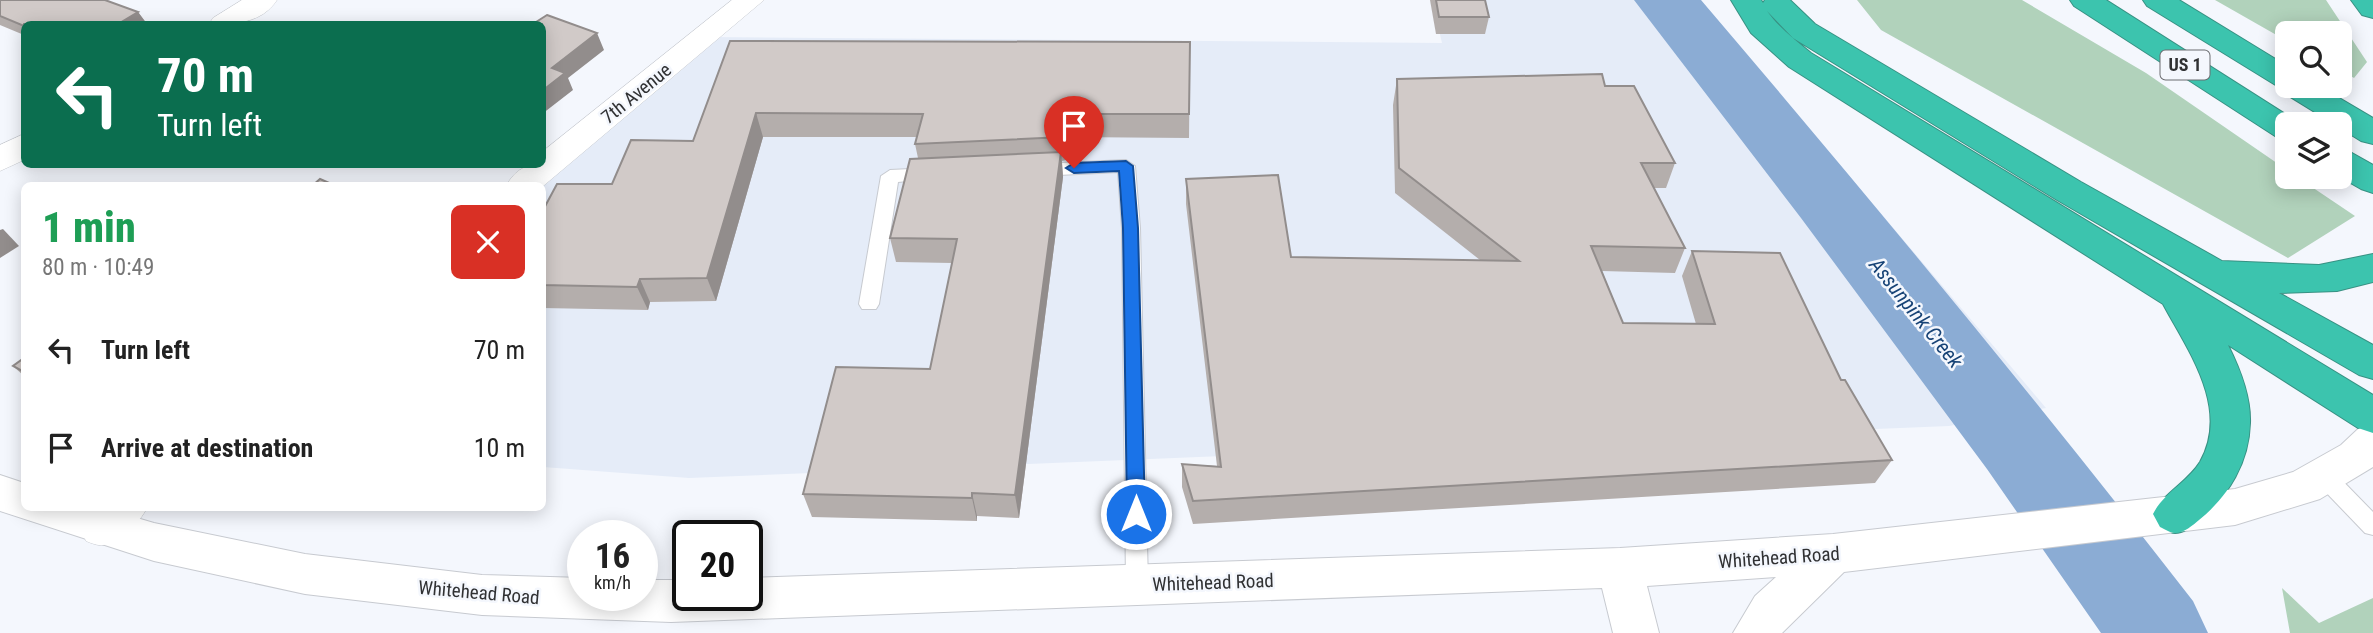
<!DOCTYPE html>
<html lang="en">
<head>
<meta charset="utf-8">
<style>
	body { margin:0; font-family:"Roboto Condensed",sans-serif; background:#f2f2f2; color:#222; height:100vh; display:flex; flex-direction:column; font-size:26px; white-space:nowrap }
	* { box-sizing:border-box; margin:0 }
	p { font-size:23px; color:#767676 }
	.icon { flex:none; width:38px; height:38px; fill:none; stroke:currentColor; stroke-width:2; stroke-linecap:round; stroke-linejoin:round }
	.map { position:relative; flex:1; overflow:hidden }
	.panel { position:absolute; left:21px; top:182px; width:525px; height:329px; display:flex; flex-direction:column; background:#fff; border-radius:10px; box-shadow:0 4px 18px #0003 }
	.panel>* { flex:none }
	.guide { position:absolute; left:21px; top:21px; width:525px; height:147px; border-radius:10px; box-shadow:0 4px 18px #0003; background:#0b6e4f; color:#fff; overflow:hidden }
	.controls { position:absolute; left:2275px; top:21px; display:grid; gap:14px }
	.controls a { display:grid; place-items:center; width:77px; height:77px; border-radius:10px; background:#fff; box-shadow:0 4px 18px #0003; font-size:35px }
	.speed { position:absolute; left:567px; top:520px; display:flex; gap:14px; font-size:35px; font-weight:700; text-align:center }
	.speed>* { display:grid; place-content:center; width:91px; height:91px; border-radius:50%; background:#fff; box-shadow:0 4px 18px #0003; line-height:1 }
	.speed small { font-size:18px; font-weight:400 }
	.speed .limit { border:4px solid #111; border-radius:10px; background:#fff; color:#111 }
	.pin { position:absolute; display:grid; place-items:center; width:60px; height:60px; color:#fff; margin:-72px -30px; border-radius:50% 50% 50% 0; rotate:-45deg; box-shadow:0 0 7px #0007 }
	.pin .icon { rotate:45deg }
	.me { position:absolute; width:77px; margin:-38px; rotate:0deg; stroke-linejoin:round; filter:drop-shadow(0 0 5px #0008) }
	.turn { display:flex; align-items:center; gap:24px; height:147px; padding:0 21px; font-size:32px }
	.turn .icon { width:91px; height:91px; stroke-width:2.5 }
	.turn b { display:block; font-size:49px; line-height:60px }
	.round { display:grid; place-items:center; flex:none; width:74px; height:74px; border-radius:10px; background:#f2f2f2 }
	.overview { display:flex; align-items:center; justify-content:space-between; height:119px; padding:0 21px }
	h1 { font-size:42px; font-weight:800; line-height:52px; color:#1e9e55 }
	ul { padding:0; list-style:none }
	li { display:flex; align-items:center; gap:21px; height:98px; padding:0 21px }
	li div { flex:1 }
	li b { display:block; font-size:26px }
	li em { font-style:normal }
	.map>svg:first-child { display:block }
</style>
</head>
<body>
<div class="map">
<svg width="2373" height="633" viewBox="0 0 2373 633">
	<rect width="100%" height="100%" fill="#f4f7fd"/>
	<path fill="#e5ecf8" d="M1432,0h268l346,408 -97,18 -1260,52 -146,-11 -1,-281 166,-149 734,6z"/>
	<g fill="#b1d2bb">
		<path d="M1857,0h165l124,73 141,97v7h10l58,39 -67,42 -407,-228z"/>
		<path d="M2215,0h111l41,62 -13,16 -14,-8v-37h-53v8z"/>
		<path d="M2282,588l37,35 54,-25v35h-83z"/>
	</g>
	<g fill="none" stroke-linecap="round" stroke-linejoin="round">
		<path fill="#8bacd4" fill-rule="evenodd" d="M1634,0h67c168,197 333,396 492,601l15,32h-107l-114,-164 -186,-251z"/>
		<defs>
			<g id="lane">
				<path d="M1126,160l9,6 5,62 8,357 -3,7 -8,3 -8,-3 -3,-7 -4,-357 -4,-56 -79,4 -9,-6 9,-6z"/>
				<path d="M932,168l6,2 3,4 -3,4 -40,4 -19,122 -3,5h-14l-3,-5 22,-128 9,-6z"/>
				<path d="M2324,467l8,3 41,42v23l-8,-2 -49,-51 -3,-6 3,-6z"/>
			</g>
			<g id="street">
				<path d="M242,0h35c-16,24 -42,24 -68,24l4,-6z"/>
				<path d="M732,0h32l-222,187 -36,-1c9,-16 20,-22 36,-22v-12z"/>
				<path d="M24,134v26l-24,11v-26z"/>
				<path d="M96,508h51c-8,15 -26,35 -44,37 -5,1 -12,-2 -17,-4l-6,-13 6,-13z"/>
			</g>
			<path id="secondary" d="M2373,424v43l-53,32 -85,26 -391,47 -62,61h-49l22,-37 21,-19 -129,9 12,47h-46l-11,-45 -931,34 -189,-7 -177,-21 -151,-33 -154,-50v-36l24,8v25h79l51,15 151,31 177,21 101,3v17h59v-15h46v15h59v-17l873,-30 213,-14 402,-45 58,-17 48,-27 17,-16z"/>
			<g id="highway">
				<path d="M1731,0h30l2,3 2,-3h25l25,24 266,158 141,79 97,4 54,-11v28l-36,9 -58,2 94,52v34l-14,-4 -302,-175 -264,-162 -26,-27c12,17 28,29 44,42l562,342v38l-15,-5 -130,-83c12,24 23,51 22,78 -1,39 -21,73 -51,97 -6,5 -15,13 -24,13 -4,0 -11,-4 -15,-6l-7,-13c11,-22 34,-31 47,-52 31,-54 -13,-113 -37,-158l-374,-237 -38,-34z"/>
				<path d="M2070,0h36l195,124h-14v15l-12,-3 -201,-130z"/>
				<path d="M2143,0h36l108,66v20h32l54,32v26l-12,-3 -21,-13v-4h-6l-50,-31 -2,-4 -135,-83z"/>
				<path d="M2351,0h22v18l-11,-3z"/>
				<path d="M2340,149l12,4 21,12v28l-12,-4 -21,-12z"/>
			</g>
		</defs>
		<use href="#lane" stroke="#c7cad0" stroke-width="2"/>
		<use href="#street" stroke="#c7cad0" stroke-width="1"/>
		<use href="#secondary" stroke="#c7cad0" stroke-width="2"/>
		<use href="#highway" stroke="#389183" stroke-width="2"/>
		<use href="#lane" fill="#fff" fill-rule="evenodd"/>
		<use href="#street" fill="#fff" fill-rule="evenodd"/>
		<use href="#secondary" fill="#fff" fill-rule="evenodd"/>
		<use href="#highway" fill="#3cc4ae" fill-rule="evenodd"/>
	</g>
	<g fill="#b4aeac">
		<path d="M0,0l138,12 9,12h-123v11l-24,-10z"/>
		<path d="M1430,0h55l4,17 -4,17h-49z"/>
		<path d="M730,41l460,1 -1,96 -120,-1 -3,23 -4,1 1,16 -44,341 -42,-2v5l-165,-4 -9,-23 127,-125 22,-106 -56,-1 -6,-24 28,-80 -3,-14 2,-7h-154l-47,164 -66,1 -2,8 -106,-2v-96l70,-28 81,-43z"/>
		<path d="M1397,79l208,7 70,77 -9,25h-12l31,60 -10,25 -73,-2 21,52 73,1 -14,-48 10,-25 149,129 51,80 -17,23 -682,41 -11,-37v-23l35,2 -31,-262v-25l105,78 189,3 -85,-67 -2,-88z"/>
		<path d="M24,358v18l-11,-10z"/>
	</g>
	<g fill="#928d8c">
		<path d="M138,12l9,12h-29z"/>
		<path d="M597,33l7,17 -36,28 5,12 -31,24v-23l10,-23z"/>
		<path d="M756,113l7,24 -47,164 -9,-23z"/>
		<path d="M1066,114l3,23 -3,23 -3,-23z"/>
		<path d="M1061,152l2,25 -44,341 -4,-23z"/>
		<path d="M3,229l16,17 -19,12v-28z"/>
		<path d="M640,279l10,23 -2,8 -11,-23z"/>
		<path d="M972,493l5,23v5l-5,-23z"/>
	</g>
	<g fill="#d1cac8" stroke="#928d8c" stroke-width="2">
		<path d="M0,0h105l33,12 -20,12h-94v2l-24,-10z"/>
		<path d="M1436,0h49l4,17h-50z"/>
		<path d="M547,15l50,18 -45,35 13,5 -23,18v-67h-9z"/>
		<path d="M730,41l460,1 -1,72h-123l-3,23 -148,7 8,-30 -167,-1 -49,165 -67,1 -3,8 -95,-2v-73l15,-28h55l19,-44 62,1z"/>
		<path d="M1602,74l3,12h29l41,77h-34l44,85 -94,-2 32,77 92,1 -23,-73 88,2 61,127h4l47,80 -699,41 -11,-37 39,3 -35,-288 92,-4 13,82 228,4 -120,-93 -2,-89z"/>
		<path d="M1061,152l-46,343 -43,-2v5l-169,-4 33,-127 94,2 27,-130 -67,-1 20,-79z"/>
		<path d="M320,179l16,7h-24z"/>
		<path d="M24,358v14l-11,-6z"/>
	</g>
	<path fill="#1a73e8" stroke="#114b97" stroke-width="2" d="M1126,161l7,5 5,62 7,286 -3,5 -6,2 -6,-2 -3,-5 -4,-286 -4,-57 -45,2 -8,-5 8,-5z"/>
	<g text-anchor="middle" stroke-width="5" stroke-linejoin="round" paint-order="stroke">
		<rect fill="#f4f7fd" stroke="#6b6c70" stroke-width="2" x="2160.5" y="50.5" width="49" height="29" rx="5"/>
		<g font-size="18" font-weight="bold" fill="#303133">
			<text x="2185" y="71">US 1</text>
		</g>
		<g font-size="19" fill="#303133" stroke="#f4f7fd">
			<text transform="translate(636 93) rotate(-39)" y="7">7th Avenue</text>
			<text transform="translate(1779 557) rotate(-4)" y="7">Whitehead Road</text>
			<text transform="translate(1213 582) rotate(-2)" y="7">Whitehead Road</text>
			<text transform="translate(479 592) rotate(5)" y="7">Whitehead Road</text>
		</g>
		<g font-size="21" font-style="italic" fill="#174376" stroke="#f4f7fd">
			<text transform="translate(1916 313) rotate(51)" y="7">Assunpink Creek</text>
		</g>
	</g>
</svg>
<div class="controls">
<a><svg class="icon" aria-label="search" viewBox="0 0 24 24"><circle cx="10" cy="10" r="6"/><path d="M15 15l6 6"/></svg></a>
<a><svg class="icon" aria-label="layers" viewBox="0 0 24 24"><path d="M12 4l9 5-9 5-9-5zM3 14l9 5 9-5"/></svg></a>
</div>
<div class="speed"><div>16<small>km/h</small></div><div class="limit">20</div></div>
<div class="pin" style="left:1074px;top:168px;background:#d93025"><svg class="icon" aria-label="arrive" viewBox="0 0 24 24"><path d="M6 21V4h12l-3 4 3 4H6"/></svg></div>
<svg class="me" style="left:1136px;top:514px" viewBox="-20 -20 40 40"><circle r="17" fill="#1a73e8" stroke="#fff" stroke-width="3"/><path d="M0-11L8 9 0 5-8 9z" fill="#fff"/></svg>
<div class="guide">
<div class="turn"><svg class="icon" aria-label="left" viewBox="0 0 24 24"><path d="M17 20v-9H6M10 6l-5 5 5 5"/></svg><div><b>70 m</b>Turn left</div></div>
</div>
<section class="panel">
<div class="overview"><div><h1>1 min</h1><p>80 m · 10:49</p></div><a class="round" style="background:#d93025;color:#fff"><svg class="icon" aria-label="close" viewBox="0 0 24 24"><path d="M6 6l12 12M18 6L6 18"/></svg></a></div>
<ul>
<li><svg class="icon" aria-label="left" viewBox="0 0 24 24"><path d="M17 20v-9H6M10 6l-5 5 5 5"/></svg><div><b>Turn left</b></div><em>70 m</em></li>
<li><svg class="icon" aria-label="arrive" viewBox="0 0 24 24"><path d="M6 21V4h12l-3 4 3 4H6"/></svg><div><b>Arrive at destination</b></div><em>10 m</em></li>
</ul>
</section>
</div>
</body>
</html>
